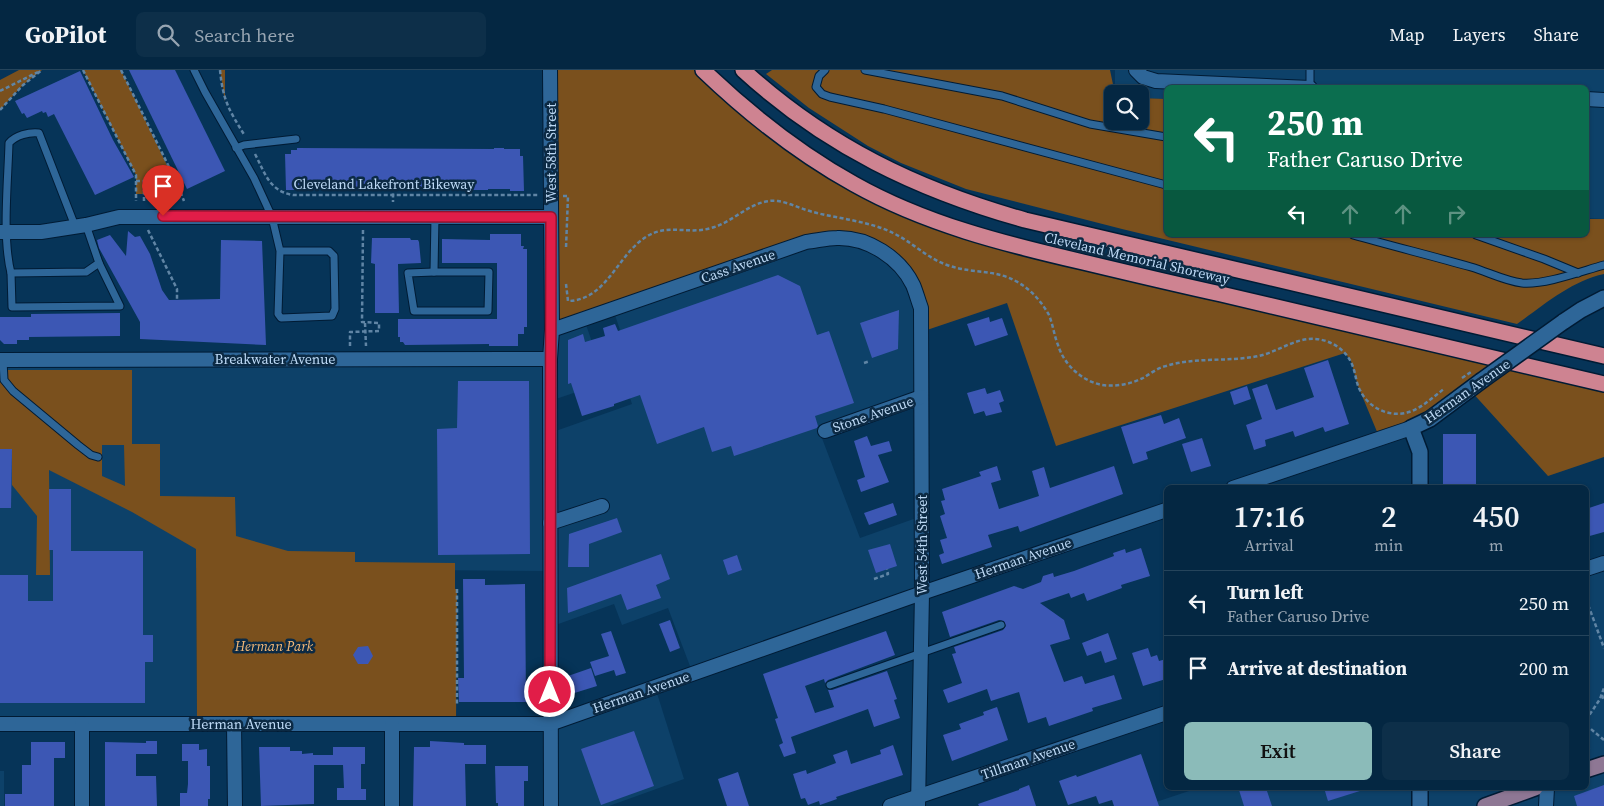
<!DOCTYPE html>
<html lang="en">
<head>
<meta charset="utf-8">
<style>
	body { margin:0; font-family:"Source Serif 4",serif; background:#0d2f49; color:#f1f3f6; height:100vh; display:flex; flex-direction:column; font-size:19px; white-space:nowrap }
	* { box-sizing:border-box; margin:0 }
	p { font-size:16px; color:#97a5b2 }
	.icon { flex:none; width:28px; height:28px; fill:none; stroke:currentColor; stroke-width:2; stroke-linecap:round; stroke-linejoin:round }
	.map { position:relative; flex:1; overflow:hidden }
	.sheet { position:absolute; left:1164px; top:415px; width:425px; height:305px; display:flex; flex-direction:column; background:#042742; border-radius:8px; box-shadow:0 1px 4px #0004,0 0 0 1px #25445b }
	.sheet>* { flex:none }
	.banner { position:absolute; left:1164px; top:15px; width:425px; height:152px; border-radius:8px; box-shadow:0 1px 4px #0004,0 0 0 1px #25445b; background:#0b6e4f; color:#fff; overflow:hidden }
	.buttons { position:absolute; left:1104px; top:15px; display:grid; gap:10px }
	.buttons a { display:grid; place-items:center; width:45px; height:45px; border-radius:8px; background:#042742; box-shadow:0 1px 4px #0004,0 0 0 1px #25445b; font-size:25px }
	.pin { position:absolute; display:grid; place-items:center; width:42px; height:42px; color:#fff; margin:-51px -21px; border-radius:50% 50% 50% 0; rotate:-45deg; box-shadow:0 0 5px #0007 }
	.pin .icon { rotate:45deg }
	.me { position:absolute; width:55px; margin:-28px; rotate:0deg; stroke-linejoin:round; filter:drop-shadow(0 0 4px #0008) }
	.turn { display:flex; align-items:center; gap:18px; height:105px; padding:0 20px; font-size:22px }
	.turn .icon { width:65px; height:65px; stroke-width:2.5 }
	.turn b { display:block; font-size:35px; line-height:42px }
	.lanes { display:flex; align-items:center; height:48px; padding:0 20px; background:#0003; justify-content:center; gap:25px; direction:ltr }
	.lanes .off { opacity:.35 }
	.eta { display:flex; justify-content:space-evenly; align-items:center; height:85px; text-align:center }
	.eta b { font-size:30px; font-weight:600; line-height:35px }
	.button { display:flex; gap:10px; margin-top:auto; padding:10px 20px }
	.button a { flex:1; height:58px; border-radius:8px; background:#8bbbb9; color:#111; font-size:20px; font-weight:600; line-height:58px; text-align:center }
	.button a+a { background:#0d2f49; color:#f1f3f6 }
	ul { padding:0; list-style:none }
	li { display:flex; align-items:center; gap:15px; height:65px; padding:0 20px; border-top:1px solid #25445b }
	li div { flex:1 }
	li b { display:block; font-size:19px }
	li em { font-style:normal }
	header { display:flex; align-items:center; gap:30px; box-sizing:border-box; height:70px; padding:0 25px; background:#042742; border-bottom:1px solid #25445b }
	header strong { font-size:24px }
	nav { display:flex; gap:28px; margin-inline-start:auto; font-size:18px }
	.search { width:350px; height:45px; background:#0d2f49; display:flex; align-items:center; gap:12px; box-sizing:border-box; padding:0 18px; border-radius:8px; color:#97a5b2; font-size:19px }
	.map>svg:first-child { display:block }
</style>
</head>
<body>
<header>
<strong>GoPilot</strong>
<div class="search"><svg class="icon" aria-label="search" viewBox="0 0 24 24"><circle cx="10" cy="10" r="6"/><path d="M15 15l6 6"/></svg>Search here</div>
<nav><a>Map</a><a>Layers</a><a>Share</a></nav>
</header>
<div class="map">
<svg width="1604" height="736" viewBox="0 0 1604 736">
	<rect width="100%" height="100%" fill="#063458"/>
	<g fill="#0d4169">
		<path d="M1115,0h489v149l-18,-1v-130h-420v11l-26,-1v-4h-25z"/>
		<path d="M806,172l66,3 41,40 8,112 -101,36 40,105 62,-22v77l-229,81 -25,-66 -46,17 -8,-21 -64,23 -1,-56 -353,-3 1,156h-197v-364l549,-1 3,-29 32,-11 22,63 -56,19v32l82,-29 -8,-25 11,-4 -22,-66z"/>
		<path d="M1604,493v243h-446l-2,-4 42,-14h388v-219z"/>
		<path d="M655,617l29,92 -75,27h-58l-1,-82z"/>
		<rect x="0" y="701" width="4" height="35"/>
	</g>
	<g fill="#7a501d" fill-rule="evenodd">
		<path d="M19,0h23l-19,15 -23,25v-30z"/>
		<path d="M83,0h38l60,124h-45v-19zM142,111h19v9h-19z"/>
		<path d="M220,0h5v32z"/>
		<path d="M550,0h153l89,76 128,69 684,169v73l-56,19 -78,-86 -90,49 -22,-53 -7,-25 -6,-8 -289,93 -49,-143 -86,29v-25l-22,-44 -62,-25 -285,92z"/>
		<path d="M772,0h338l5,24h-3v27h28v-23l26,1v136h420v-16h18v55c-33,7 -60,31 -87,50l-395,-95 -156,-40 -65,-26 -33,-17 -59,-38 -43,-34z"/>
		<path d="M0,300h132v74h28v52l75,1 1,39 52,15 67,1v10l100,1v26h2l-1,135h-259l-1,-175 -64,-37 -83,-42 1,105h-14l1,-59 -25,-31v-36h-12zM102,375h22l1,41 -23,-10z"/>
	</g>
	<g fill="#3c57b4">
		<path d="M129,0h46l50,101 -38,18z"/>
		<path d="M80,1l33,69 21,37 -39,18 -41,-81 -6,3 -2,-5 -3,1 -1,-2 -15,7 -3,-5 -2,1 -7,-13z"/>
		<path d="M297,78l197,1v-1h10v1h16v7h3l1,35h-14v-2h-22v1h-67v-1h-7v-2h-37v3h-91l-1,-36h6v-4h6z"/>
		<path d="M128,161l7,6 5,-1 10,18 12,36 7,10 51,-1 1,-59 41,1 4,104 -126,-6v-17l-41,-74 -2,-8 13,-5 16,21z"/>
		<path d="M490,164h31v12h3l-1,3h4v78h-3v7h-6v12h-29v-2l-84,1 -2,-3h-3v-5h-2v-18h99v-56h-55v-24l48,1z"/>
		<path d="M372,168h38l1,2h7l1,2 2,21 -23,1 1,49h-24v-49l-4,-1z"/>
		<path d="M778,205l22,11 17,49 12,-4 25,72 -39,13 3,10 -1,2 -83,28 -3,-10 -19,6 -8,-25 -47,17 -17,-49 -26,9v2l-32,10 -11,-33 -3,1v-44l15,-6 2,8 20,-6 -2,-8 12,-4 3,7z"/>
		<path d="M899,240l-1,39 -26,9 -12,-35z"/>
		<path d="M120,243v23l-91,1v3h-12v4h-13l-4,-4v-23h31v-3z"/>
		<path d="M989,247l1,5 12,-4 6,17 -33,11 -8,-22z"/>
		<path d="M1328,290l21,64 -24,8 -2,-5 -28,10 -2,-6 -28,9 1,6 -12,4 -8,-25 16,-6 -10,-30 15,-5 9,26 38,-13 -10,-29z"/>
		<path d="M458,311h71l1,173 -92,1 -1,-126 20,-1z"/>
		<path d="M1247,316l4,13 -17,6 -4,-13z"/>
		<path d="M985,318l2,6 13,-4 4,11 -5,2 3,9 -16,4 -2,-5 -10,3 -7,-21z"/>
		<path d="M1161,345l3,9 15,-6 7,20 -40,14 2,7 -15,5 -12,-37z"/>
		<path d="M1443,364h33v51l-33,1z"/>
		<path d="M867,366l4,10 18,-5 3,10 -14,4 11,27 -28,10 -4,-12 8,-3 -11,-36z"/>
		<path d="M1202,368l9,28 -20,6 -9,-28z"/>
		<path d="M0,379h12l-1,59h-11z"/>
		<path d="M997,396l4,14 -10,3 8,26 40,-13 -7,-25 12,-4 6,21 64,-22 9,28 -103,38 -2,-6 -30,9 4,12 -50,17 -3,-9 5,-2 -4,-13 7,-2 -7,-22 5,-2 -4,-13 4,-1 -3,-11 39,-13 -2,-4z"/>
		<path d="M49,419h22v62h72v84h10v27h-8v41h-145v-128h28v26h25v-51h-4z"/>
		<path d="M893,433l4,12 -28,10 -5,-12z"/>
		<path d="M1604,433v29l-18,5v-28z"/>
		<path d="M617,448l5,14 -33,12v23h-21l1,-33z"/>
		<path d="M890,474l7,22 -21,7 -8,-23z"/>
		<path d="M1141,478l9,28 -29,9 1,3 -35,13 -3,-8 -13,5 -2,-5 -29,10 24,17 6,19 -20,6 14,37 18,-6 3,8 29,-9 8,24 -30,9 1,3 -44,15 -3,-9 -18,6 -9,-31 -28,9 -4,-12 -39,14 -5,-13 19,-7 -10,-29 4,-1 -2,-6 49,-17 3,-4 -2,-5 -5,-1 -49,17 -8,-25 72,-26 9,3 18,-7 2,-6 10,-3 1,4 20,-6 40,-15 -1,-3 12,-4 1,4z"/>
		<path d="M661,484l9,25 -14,6 5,13 -34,12 -6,-16 -53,19 -1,-25z"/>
		<path d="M737,485l5,15 -14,5 -5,-15z"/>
		<path d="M463,509h22v6l40,-1 1,118h-67l-1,-24h6z"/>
		<path d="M670,550l10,28 -10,4 -11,-28z"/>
		<path d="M611,561l15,42 -10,3 -2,-6 -19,6 -5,-14 19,-6 -8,-22z"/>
		<path d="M886,561l9,24 -67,25 -3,3 -1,-4 -19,7 10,27 19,-6 -6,-17h4l55,-19 10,28 -3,1 6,18 -26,9 -6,-18 -77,28 5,16 -12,4 -5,-12 4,-2 -8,-24 3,-1 -15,-44z"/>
		<path d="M1108,563l9,26 -12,4 -4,-12 -14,5 -5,-13z"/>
		<path d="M368,576l5,10 -5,8h-10l-5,-9 5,-8z"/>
		<path d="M1148,578l3,9 6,-2 2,6 7,-2v20l-23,7 -11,-33z"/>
		<path d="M591,598l6,18 -29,9v-19z"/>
		<path d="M997,637l11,33 -56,21 -9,-26 18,-6 -2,-5 25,-9 -1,-3z"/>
		<path d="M634,661l20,55 -53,19 -20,-56z"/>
		<path d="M146,671h11v13h-21v22h20l1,30h-52v-64l41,1z"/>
		<path d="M430,671l34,2v2h22v19h-21l1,42h-53l1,-59h16z"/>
		<path d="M31,672h34v16h-11v48h-49v-12h17v-29h9z"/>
		<path d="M182,674h17v6l8,-1v17h3v33h-2v7h-28v-13h7l1,-9v-23h-6z"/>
		<path d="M893,675l10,30 -67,22 1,2 -17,6 -1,-4 -11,4 -3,-7 -4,1 -8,-25 13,-4 1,4 29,-11 -3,-8 14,-5 4,14 30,-10 -1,-4z"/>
		<path d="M259,677h31v4h12v3l11,-1v2h20v-8h32v17h-4v25h5v11h-29v-12h7l-1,-23h-29v39l-53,2z"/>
		<path d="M1141,684l18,52h-45l-2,-6 -13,4 -3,-8 -28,9 -9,-24 17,-6 1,2z"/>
		<path d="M495,696h33v15h-4v25h-26v-3h-2z"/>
		<path d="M738,702l7,22 4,12h-22l-9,-27z"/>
		<path d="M1029,715l7,21h-57l-1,-2 41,-14v-1z"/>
		<path d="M1604,715v21h-27l-3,-10z"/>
		<path d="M1246,718h20l6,18h-28l-5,-16z"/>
		<path d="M1324,718h39v2l-35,11z"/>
	</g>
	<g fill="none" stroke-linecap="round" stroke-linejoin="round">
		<defs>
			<g id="lane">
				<path d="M194,0l11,22 49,86 18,39 8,34 -2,63 3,4 51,-2 3,-7 -1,-53 -5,-5h-49"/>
				<path d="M825,0l-6,6 -3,11 6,7 8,3 54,12 282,76"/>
				<path d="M865,0l137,26 88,28 76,13"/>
				<path d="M1310,0v18"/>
				<path d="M236,78l8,-3 52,-6"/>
				<path d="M75,156l-36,-93c-10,-1 -23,2 -30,10 -1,38 -7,94 2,130l75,-1 13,-9 -13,-38"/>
				<path d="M1353,165c39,11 79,21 118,32 17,5 34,14 51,16 23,2 60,-12 82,-18"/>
				<path d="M1476,165l68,24 34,14"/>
				<path d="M434,202h55l-1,39h-74l-6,-38z"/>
				<path d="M434,202l1,-55"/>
				<path d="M11,203l1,34 108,-1 -21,-43"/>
				<path d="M3,290l1,20 9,11 65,54 13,10 7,2"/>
				<path d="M830,615l171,-60"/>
			</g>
			<g id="street">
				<path d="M550,0l2,260 -2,29 1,447"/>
				<path d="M1136,0l7,7 13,4 154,7"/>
				<path d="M1586,29l18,1"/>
				<path d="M0,162h41l45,-7 33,-8h432"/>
				<path d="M552,260l254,-88c10,-1 21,-4 31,-4 31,-1 63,20 76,47 3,7 5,15 8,23l1,285 -4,213"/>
				<path d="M0,290l550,-1"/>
				<path d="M825,361l96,-34"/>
				<path d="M1233,418l178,-60"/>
				<path d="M550,453l52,-17"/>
				<path d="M1586,499l18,-6"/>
				<path d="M0,654h550l372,-131 244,-83"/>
				<path d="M82,654v82"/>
				<path d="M234,654l1,82"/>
				<path d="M392,654v82"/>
				<path d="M890,736l276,-93"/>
				<path d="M1546,736l1,-18"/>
			</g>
			<g id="secondary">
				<path d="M1563,252l18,-12 23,-12"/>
				<path d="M1420,418v-36l-9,-24 19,-9 51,-38"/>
				<path d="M1420,718v18"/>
			</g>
			<g id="primary">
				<path d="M1586,700l18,-6"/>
				<path d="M1485,736l50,-18"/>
			</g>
			<g id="highway">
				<path d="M703,0c46,44 95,83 151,114 71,40 151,60 229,78 46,11 92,22 138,32 128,30 256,59 383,90"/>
				<path d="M743,0c83,76 175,120 282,150l579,136"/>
			</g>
		</defs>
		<use href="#lane" stroke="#001b34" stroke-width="9"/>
		<use href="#street" stroke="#001b34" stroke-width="16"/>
		<use href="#secondary" stroke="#001b34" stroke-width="18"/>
		<use href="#primary" stroke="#001b34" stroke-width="18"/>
		<use href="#highway" stroke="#001b34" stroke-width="18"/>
		<g stroke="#6085a5" stroke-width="2.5" stroke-dasharray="4 2.5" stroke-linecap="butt">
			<path d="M83,0l53,105v26"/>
			<path d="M121,0l55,111"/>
			<path d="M220,0c3,31 9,40 25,66"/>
			<path d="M0,21l38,-19"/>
			<path d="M0,40l23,-25 19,-15"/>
			<path d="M255,84c10,19 14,37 38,41h245"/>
			<path d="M136,111h40l8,20"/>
			<path d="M159,111v20"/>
			<path d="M393,117v15"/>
			<path d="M563,126h5l-2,52"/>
			<path d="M144,131v-20"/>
			<path d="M148,160l29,59v11"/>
			<path d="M566,214l2,17c39,-1 49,-46 78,-64 21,-14 43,-2 65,-9 24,-6 41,-30 67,-27 12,2 23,8 35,11 26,7 56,9 80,21 19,9 34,25 54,32 31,11 54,1 83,26 7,6 14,15 19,24 4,10 5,20 9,30 6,20 24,36 44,40 14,2 29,-1 41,-7 7,-4 14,-10 23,-12 28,-9 63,-4 93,-10 17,-4 32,-15 49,-17 18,-2 39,9 45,28 3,8 3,17 8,25 9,17 30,26 48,20 13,-4 24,-15 35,-23"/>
			<path d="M365,253l1,23"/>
			<path d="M350,276v-14l29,-1v-8l-17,-1 1,-93"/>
			<path d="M864,293l6,-2"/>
			<path d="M874,509l14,-5 -1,-5"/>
			<path d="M457,519v117"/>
			<path d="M1586,529l18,49"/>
			<path d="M1602,625l2,5"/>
			<path d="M1586,650l14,-21 4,-11"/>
			<path d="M1586,655l18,15"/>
			<path d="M1586,678l5,2"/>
			<path d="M1471,721v-3"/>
		</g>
		<use href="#lane" stroke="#2e6698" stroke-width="7"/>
		<use href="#street" stroke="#2e6698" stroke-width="14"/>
		<use href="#secondary" stroke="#2e6698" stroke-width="15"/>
		<use href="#primary" stroke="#8e7794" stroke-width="15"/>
		<use href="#highway" stroke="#ce8391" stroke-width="15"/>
		<defs>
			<path id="secondary-bridge" d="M1481,311l82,-59"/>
		</defs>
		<use href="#secondary-bridge" stroke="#001b34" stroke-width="18" stroke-linecap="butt"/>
		<path stroke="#6085a5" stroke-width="2.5" stroke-dasharray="4 2.5" stroke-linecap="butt" d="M1462,308l9,-6"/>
		<use href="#secondary-bridge" stroke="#2e6698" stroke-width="15"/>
	</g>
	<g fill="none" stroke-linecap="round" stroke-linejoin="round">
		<defs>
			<path id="route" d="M163,146l388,1 -1,475"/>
		</defs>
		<use href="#route" stroke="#92132f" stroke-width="12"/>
		<use href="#route" stroke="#e11d48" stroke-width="9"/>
	</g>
	<g text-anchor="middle" stroke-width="5" stroke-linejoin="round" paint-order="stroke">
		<g font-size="14" fill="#bdd9f5" stroke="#0c2a44">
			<text transform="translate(551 83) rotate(-90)" y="5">West 58th Street</text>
			<text x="384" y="119">Cleveland Lakefront Bikeway</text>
			<text transform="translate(1137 188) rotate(13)" y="5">Cleveland Memorial Shoreway</text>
			<text transform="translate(738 196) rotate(-19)" y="5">Cass Avenue</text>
			<text x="275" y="294">Breakwater Avenue</text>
			<text transform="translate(1467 321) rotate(-35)" y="5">Herman Avenue</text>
			<text transform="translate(873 344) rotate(-19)" y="5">Stone Avenue</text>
			<text transform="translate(922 475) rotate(-90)" y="5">West 54th Street</text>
			<text transform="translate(1023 488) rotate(-19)" y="5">Herman Avenue</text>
			<text transform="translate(641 622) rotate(-19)" y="5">Herman Avenue</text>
			<text x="241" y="659">Herman Avenue</text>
			<text transform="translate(1028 689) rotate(-19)" y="5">Tillman Avenue</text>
		</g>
		<g font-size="14" font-style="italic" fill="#f5b977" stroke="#0c2a44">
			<text x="274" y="581">Herman Park</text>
		</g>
	</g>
</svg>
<div class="buttons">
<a><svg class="icon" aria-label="search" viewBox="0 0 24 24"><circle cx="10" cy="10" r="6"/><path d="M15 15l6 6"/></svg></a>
</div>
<div class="pin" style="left:163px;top:146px;background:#d93025"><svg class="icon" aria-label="arrive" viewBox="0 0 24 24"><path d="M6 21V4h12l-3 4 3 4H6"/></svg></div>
<svg class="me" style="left:550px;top:622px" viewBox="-20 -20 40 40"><circle r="17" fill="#e11d48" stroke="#fff" stroke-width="3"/><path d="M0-11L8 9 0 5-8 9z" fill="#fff"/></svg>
<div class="banner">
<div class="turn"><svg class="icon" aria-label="left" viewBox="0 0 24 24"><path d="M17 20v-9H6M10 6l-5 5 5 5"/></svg><div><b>250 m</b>Father Caruso Drive</div></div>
<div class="lanes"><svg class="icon" aria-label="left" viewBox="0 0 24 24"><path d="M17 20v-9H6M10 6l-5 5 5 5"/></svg><svg class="icon off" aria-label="ahead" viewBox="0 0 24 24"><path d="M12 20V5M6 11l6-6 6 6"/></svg><svg class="icon off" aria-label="ahead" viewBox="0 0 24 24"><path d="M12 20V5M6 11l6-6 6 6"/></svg><svg class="icon off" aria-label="right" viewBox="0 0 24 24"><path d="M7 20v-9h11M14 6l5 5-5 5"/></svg></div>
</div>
<section class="sheet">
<div class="eta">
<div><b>17:16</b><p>Arrival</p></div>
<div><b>2</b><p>min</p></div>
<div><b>450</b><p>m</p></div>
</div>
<ul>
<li><svg class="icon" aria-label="left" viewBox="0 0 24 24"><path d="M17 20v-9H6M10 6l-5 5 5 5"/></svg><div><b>Turn left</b><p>Father Caruso Drive</p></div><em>250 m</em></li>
<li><svg class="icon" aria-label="arrive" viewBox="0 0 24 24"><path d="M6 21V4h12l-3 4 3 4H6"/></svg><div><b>Arrive at destination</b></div><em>200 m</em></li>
</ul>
<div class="button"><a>Exit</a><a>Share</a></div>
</section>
</div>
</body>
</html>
